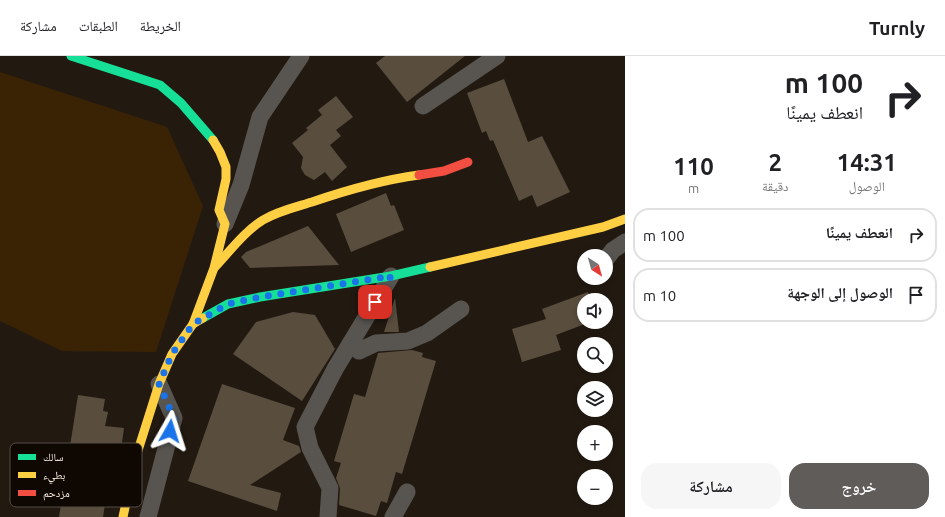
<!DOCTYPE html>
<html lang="ar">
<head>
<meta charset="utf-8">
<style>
	body { margin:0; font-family:Ubuntu,"Noto Naskh Arabic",sans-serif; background:#f6f6f6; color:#202124; direction:rtl; height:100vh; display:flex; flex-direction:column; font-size:15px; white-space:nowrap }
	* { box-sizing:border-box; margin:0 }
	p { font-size:13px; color:#757577 }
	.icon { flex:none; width:22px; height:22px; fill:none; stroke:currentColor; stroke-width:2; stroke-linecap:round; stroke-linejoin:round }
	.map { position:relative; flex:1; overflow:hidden; direction:ltr }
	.panel { display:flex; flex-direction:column; background:#fff; width:320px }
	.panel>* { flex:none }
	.hud { background:#fff; color:#202124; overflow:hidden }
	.needle { width:26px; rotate:143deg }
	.controls { position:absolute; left:577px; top:193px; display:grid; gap:8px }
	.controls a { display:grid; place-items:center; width:36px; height:36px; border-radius:50%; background:#fff; box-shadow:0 2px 6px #0003; font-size:20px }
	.pin { position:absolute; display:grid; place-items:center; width:34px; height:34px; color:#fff; margin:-17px; border-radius:8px; box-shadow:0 2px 6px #0006 }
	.me { position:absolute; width:44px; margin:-22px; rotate:6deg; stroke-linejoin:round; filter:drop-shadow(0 0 3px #0008) }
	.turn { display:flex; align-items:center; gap:14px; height:84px; padding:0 16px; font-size:18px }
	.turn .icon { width:52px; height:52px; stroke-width:2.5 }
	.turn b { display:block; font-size:28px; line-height:34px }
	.eta { display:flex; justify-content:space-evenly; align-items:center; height:68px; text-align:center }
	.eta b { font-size:24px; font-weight:600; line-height:28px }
	.action { display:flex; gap:8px; margin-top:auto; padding:8px 16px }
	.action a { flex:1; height:46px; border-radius:16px; background:#605c59; color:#fff; font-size:16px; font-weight:600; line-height:46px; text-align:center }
	.action a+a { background:#f6f6f6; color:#202124 }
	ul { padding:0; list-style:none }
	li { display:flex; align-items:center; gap:12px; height:54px; margin:0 8px 6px; padding:0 8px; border:2px solid #e0e0e0; border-radius:16px }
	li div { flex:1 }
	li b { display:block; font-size:15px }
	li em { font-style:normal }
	header { display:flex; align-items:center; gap:24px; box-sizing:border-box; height:56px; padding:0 20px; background:#fff; border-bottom:1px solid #e0e0e0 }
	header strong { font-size:19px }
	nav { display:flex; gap:22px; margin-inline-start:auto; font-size:14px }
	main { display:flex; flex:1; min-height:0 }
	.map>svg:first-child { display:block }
</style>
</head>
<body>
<header>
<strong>Turnly</strong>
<nav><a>الخريطة</a><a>الطبقات</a><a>مشاركة</a></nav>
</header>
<main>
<section class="panel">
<div class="hud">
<div class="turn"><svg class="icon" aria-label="right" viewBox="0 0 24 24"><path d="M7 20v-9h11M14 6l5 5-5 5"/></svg><div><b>100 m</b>انعطف يمينًا</div></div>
</div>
<div class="eta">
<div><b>14:31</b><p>الوصول</p></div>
<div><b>2</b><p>دقيقة</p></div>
<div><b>110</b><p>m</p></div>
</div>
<ul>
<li><svg class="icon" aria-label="right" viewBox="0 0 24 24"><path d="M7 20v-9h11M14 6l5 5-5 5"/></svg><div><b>انعطف يمينًا</b></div><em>100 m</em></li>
<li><svg class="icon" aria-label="arrive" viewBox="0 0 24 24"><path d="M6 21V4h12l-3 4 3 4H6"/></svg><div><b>الوصول إلى الوجهة</b></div><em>10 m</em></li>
</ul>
<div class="action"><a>خروج</a><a>مشاركة</a></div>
</section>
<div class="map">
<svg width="625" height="461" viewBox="0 0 625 461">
	<rect width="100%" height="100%" fill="#221a11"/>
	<path fill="#3a2304" d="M0,16l167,55 36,79 -47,146 -94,-1 -62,-30z"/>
	<g fill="#594d3e">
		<path d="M385,0h80l-58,46 -31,-39z"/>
		<path d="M504,23l24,63 14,-6 28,56 -33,15 -5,-12 -13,6 -26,-61 -3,1 -4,-10 -4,2 -15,-40z"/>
		<path d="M336,40l17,21 -17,13 5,6 -11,9 17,22 -15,14 -7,-9 -11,8 -9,-5 -4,-7 2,-11 -11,-14 16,-13 -2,-2 16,-13 -4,-5z"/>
		<path d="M386,137l5,13 3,-1 10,25 -53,22 -15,-38z"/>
		<path d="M308,170l31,39 -89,3 -9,-11 5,-5z"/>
		<path d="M588,236l3,8h-7v22h6l-34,13 5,15 -39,12 -10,-33 34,-10 -4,-10z"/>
		<path d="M395,242l4,34h-15z"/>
		<path d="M293,256l22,3 20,34 -33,52 -69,-47 23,-32z"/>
		<path d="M412,294l11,3 -1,4 14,4 -34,113 -6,-2 -9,31 -6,-2 -5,15 -37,-11 1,-17 -4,-10 5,-15 -7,-2 20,-67 11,3 13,-44z"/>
		<path d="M222,328l73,24 -12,32 16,6 2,6 -51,33 31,8 -4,18 -89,-30z"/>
		<path d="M78,339l27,4 -2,12 5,1 -3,14 19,2 -9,65 -8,-1 -4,25h-44z"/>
	</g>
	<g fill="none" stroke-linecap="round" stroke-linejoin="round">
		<g stroke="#585551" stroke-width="17">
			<path d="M423,50l74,-50"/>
			<path d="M225,168l16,-39 19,-68 41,-61"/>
			<path d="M606,203l7,-9 12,-8"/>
			<path d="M350,288l9,7 17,-8 32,-2 19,-8 34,-24"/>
			<path d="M148,461l26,-99 -15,-34"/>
			<path d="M328,461l2,-29 -20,-40 -5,-21 30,-58 56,-93"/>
			<path d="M393,461l14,-25"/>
		</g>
		<g stroke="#16e098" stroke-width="9">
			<path d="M71,0l89,29 21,18 32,37"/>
			<path d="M203,262l25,-14 32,-7 131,-21 39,-9"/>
		</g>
		<g stroke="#ffcf43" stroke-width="9">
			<path d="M215,211c15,-16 30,-36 48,-47 15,-9 33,-13 49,-18 35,-12 70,-22 107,-27"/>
			<path d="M430,211l173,-40 22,-8"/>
			<path d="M193,268l21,-56 11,-44 -6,-14 7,-31v-12l-6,-15 -7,-12"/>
			<path d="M123,461l12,-57 24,-76 13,-30 21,-30 10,-6"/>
		</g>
		<path stroke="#f24e42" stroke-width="9" d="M419,119l25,-4 24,-9"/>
	</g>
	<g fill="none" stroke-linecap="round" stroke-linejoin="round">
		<path stroke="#1a73e8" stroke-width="7" stroke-dasharray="0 12.6" d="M170,375l4,-13 -15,-34 13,-30 21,-30 35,-20 32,-7 131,-21 -16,26"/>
	</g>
	<rect x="10" y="387" width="132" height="64" rx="6" fill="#0e0702" stroke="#554d46" stroke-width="1"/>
	<rect x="18" y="398" width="18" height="6" fill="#16e098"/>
	<rect x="18" y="416" width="18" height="6" fill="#ffcf43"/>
	<rect x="18" y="434" width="18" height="6" fill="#f24e42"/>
	<g font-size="11" fill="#faefe4">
		<text x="43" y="405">سالك</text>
		<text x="43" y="423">بطيء</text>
		<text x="43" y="441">مزدحم</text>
	</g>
</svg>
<div class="controls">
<a><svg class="needle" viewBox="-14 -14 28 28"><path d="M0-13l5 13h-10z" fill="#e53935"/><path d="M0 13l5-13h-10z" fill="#757577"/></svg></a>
<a><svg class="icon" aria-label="sound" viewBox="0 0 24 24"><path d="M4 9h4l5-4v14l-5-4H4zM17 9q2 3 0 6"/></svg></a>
<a><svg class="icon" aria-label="search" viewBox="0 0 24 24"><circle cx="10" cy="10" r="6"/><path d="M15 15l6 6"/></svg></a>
<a><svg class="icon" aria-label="layers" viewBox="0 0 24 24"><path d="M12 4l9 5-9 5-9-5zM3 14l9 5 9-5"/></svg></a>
<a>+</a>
<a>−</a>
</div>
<div class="pin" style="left:375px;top:246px;background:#d93025"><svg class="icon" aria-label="arrive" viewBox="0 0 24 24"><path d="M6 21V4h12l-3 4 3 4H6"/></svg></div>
<svg class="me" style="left:170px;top:375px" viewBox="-20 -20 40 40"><path d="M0-17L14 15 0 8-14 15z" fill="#1a73e8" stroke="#fff" stroke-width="4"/></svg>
</div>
</main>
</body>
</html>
